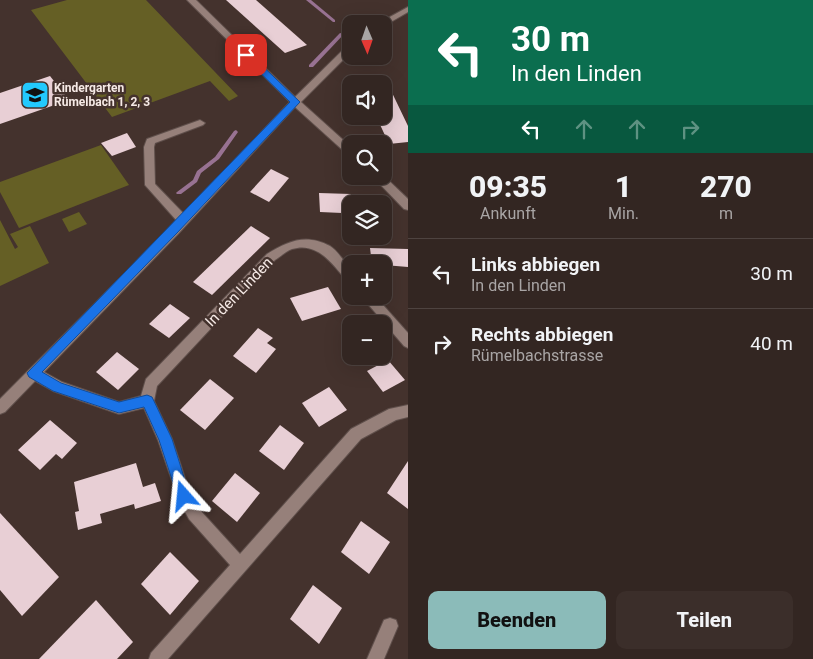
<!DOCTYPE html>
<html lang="de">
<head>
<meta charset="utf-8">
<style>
	body { margin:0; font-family:Roboto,sans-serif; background:#3b2e2a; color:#f1f3f6; height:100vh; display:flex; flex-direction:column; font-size:19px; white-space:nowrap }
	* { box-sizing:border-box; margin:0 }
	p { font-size:16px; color:#a9a5a5 }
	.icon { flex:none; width:28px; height:28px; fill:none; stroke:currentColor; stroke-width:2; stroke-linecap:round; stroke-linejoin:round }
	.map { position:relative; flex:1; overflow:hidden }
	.panel { display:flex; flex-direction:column; background:#332622; width:405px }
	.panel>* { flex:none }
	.guide { background:#0b6e4f; color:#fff; overflow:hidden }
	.needle { width:32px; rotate:178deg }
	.tools { position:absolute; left:342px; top:15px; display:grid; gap:10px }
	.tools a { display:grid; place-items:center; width:50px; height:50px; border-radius:10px; background:#332622; box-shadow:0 5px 20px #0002,0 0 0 1px #4e4340; font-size:25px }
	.pin { position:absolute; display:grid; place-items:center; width:42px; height:42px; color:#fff; margin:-21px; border-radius:10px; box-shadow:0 2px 8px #0006 }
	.me { position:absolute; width:55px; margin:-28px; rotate:342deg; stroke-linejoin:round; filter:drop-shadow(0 0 4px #0008) }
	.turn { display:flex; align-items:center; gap:18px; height:105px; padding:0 20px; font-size:22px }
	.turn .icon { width:65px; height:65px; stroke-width:2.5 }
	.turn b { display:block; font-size:35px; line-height:42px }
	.lanes { display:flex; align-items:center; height:48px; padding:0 20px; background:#0003; justify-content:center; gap:25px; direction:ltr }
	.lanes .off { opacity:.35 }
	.eta { display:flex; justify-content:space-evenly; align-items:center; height:85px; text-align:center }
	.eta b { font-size:30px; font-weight:800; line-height:35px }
	.action { display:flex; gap:10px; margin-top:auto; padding:10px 20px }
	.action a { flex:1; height:58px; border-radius:10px; background:#8bbbb9; color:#111; font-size:20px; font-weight:800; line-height:58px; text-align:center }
	.action a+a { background:#3b2e2a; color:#f1f3f6 }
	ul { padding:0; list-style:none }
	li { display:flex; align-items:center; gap:15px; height:70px; padding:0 20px; border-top:1px solid #4e4340 }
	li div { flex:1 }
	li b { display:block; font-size:19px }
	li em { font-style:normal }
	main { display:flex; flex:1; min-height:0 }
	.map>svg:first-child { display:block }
</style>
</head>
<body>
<main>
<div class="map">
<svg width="408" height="659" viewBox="0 0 408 659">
	<rect width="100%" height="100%" fill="#44322d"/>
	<g fill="#655f25">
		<path d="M67,0h79l92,96 -9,5 -19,-20 -98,36 -81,-107z"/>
		<path d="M101,145l28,40 -110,43 -19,-36v-10z"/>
		<path d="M79,212l8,12 -18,8 -7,-13z"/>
		<path d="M0,220l15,29 3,-2 -8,-13 20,-8 19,37 -49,23z"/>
	</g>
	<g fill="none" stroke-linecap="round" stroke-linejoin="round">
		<g fill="#987292" fill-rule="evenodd">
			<path d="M306,0h5l24,20v2h-2z"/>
			<path d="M340,33l4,1 -31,33h-4v-2z"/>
			<path d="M236,130l2,2 -19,27 -18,14 -4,9 -16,12h-4l-1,-1 1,-1 16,-12 4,-9 18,-14 19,-26z"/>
		</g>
	</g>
	<g fill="#e8cfd5">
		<path d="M226,0h30l51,45 -22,8z"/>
		<path d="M50,76l19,24 -69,24v-31z"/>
		<path d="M384,76l24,50v16l-19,2 -13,-28h8z"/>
		<path d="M127,133l9,14 -24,9 -11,-13z"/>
		<path d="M271,169l18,9 -20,24 -19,-10z"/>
		<path d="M319,193l32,1v17h-9v2l-22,-1z"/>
		<path d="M251,226l19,12 -58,57 -19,-13z"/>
		<path d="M370,248l38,1v18l-36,-3z"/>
		<path d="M328,287l13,22 -39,12 -12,-23z"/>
		<path d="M170,304l20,14 -21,20 -20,-14z"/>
		<path d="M258,328l15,10 -6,5 9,6 -20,24 -23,-17z"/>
		<path d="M117,352l22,17 -21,21 -22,-18z"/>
		<path d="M388,360l17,20 -22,12 -16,-21z"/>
		<path d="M210,379l24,19 -29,32 -25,-20z"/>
		<path d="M329,387l18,23 -28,17 -17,-24z"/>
		<path d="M50,420l27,23 -15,16 -6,-5 -16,16 -22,-20z"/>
		<path d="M280,425l24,18 -20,27 -25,-19z"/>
		<path d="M408,461v48l-21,-16z"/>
		<path d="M136,463l7,24 12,-4 6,18 -26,8 -1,-5 -34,10 2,9 -24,7 -3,-18 4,-1 -5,-29z"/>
		<path d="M235,473l25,20 -23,29 -25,-21z"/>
		<path d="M0,513l59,64 -37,39 -22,-26z"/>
		<path d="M361,521l29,21 -21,32 -28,-22z"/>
		<path d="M170,552l29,29 -29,34 -29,-31z"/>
		<path d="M313,585l29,23 -23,36 -29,-25z"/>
		<path d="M96,600l37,42 -16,17h-78z"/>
	</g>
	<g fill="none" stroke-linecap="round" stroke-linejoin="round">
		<defs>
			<g id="minor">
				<path d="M187,0h9l99,97 53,-52 3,-1v8l-50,50 50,45v8l-4,-1 -52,-47 -117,127 -134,138 18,10 57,20 22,-6 5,-17 121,-125c21,-13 39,-21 63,-8 8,5 15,17 21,24v13l-4,-2c-14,-16 -29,-40 -55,-32 -6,2 -12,8 -17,11l-118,126 -3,15 18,38 18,54 9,16 41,45 111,-125 38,-20 19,-4v12l-12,3 -35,19 -193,220h-19l2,-6 79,-88 -41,-46 -10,-18 -21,-61 -14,-32 -25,6 -66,-23 -18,-10 -30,31 -5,2v-15l177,-178 -32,-36 -1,-38 3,-8 53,-19 5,3 -2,2 -48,18 -1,4 1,37 29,30 106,-112z"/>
				<path d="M408,7v5l-24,14v-2h-7z"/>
				<path d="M372,176h12l24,23v11l-4,-1z"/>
				<path d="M361,296h14l33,37v15l-4,-2z"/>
				<path d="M390,618l6,2 2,6 -14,33h-17l17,-39z"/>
			</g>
		</defs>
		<use href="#minor" stroke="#5f4f4b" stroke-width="2"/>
		<use href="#minor" fill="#96807a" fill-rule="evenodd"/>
	</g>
	<path fill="#1a73e8" stroke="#114b97" d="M244,53h5l51,49 -123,131 -135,139 19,11 58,19 28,-7 5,2 20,42 18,57 -2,5 -4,2 -5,-2 -20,-61 -15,-33 -25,6 -66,-22 -24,-14 -2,-4 263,-271 -46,-45z"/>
	<defs>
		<symbol id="school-square" viewBox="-11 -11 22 22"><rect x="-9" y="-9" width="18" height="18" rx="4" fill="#22c9fe" stroke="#44322d"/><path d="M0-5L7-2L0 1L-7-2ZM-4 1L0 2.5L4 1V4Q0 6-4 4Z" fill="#111"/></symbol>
	</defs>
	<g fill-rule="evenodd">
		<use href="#school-square" x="19" y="79" width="32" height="32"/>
	</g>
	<g text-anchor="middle" stroke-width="5" stroke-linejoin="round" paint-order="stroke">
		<g font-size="12" font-weight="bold" fill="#f6eae6" stroke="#44322d" text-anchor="start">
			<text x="54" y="92">Kindergarten<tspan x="54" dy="14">Rümelbach 1, 2, 3</tspan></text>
		</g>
		<g font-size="15" fill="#f6eae6" stroke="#44322d">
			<text transform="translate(239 292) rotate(-46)" y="5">In den Linden</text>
		</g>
	</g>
</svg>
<div class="tools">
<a><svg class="needle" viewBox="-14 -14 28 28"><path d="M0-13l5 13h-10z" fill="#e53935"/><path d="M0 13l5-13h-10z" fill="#a9a5a5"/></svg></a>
<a><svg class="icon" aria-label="sound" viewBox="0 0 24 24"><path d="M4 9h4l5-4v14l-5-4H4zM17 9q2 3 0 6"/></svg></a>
<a><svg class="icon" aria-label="search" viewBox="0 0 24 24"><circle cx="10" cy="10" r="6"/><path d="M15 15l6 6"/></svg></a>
<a><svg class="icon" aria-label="layers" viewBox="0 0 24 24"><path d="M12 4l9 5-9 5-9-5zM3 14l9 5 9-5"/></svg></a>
<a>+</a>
<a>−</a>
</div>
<div class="pin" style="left:246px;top:55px;background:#d93025"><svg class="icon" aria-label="arrive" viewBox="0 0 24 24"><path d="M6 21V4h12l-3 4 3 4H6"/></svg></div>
<svg class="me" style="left:184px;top:496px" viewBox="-20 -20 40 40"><path d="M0-17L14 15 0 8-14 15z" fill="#1a73e8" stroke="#fff" stroke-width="4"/></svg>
</div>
<section class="panel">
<div class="guide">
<div class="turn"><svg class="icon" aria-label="left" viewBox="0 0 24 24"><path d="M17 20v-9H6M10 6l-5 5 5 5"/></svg><div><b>30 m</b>In den Linden</div></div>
<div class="lanes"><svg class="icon" aria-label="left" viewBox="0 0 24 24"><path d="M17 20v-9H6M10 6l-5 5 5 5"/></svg><svg class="icon off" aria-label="ahead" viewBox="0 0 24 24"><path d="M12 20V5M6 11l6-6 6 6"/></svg><svg class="icon off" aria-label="ahead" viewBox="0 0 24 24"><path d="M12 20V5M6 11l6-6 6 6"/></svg><svg class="icon off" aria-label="right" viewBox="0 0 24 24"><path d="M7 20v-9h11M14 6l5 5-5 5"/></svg></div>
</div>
<div class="eta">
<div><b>09:35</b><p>Ankunft</p></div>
<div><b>1</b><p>Min.</p></div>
<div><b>270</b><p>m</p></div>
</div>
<ul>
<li><svg class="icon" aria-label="left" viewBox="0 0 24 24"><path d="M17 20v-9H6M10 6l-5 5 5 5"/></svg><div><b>Links abbiegen</b><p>In den Linden</p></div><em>30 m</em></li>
<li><svg class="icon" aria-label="right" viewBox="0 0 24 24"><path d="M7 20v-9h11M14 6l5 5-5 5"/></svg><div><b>Rechts abbiegen</b><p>Rümelbachstrasse</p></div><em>40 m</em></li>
</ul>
<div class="action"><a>Beenden</a><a>Teilen</a></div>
</section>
</main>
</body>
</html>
